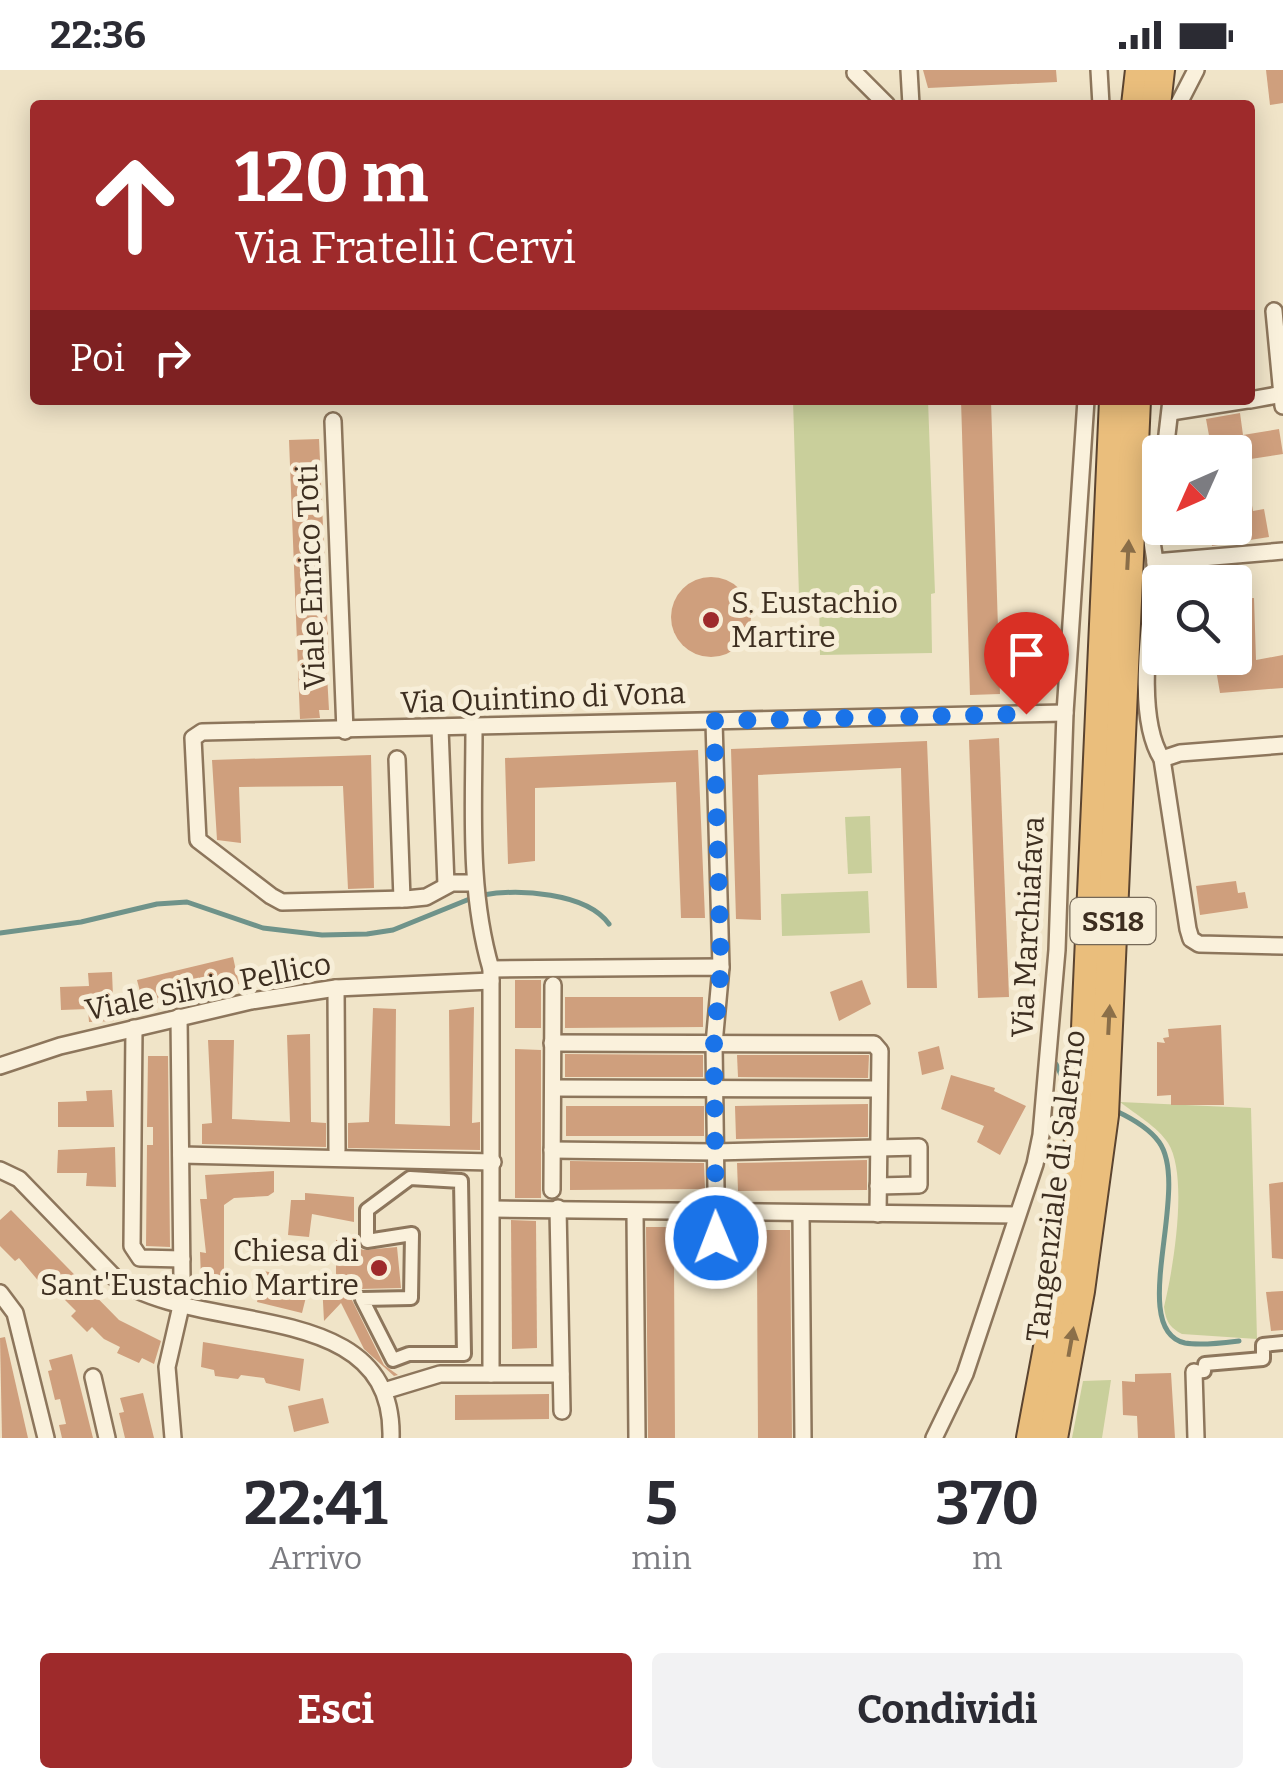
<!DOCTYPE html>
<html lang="it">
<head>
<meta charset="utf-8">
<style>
	body { margin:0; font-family:Bitter,serif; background:#f2f2f3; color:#2b2b33; height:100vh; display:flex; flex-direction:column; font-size:38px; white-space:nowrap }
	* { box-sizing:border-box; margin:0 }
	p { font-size:32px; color:#7c7c81 }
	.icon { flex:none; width:55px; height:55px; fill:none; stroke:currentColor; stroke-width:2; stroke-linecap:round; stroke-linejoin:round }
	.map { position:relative; height:1368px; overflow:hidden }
	.side { display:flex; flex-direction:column; background:#fff; flex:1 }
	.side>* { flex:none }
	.banner { position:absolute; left:30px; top:30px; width:1225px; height:305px; border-radius:10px; box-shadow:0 5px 25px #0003; background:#9e2a2b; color:#fff; overflow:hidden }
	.needle { width:65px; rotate:225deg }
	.tools { position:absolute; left:1142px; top:365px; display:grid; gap:20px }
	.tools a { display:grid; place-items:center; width:110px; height:110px; border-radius:10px; background:#fff; box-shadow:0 5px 25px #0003; font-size:50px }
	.pin { position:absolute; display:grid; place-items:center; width:85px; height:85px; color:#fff; margin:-102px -42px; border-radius:50% 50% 50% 0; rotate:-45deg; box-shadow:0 0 10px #0007 }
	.pin .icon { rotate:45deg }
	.me { position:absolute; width:110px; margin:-55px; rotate:359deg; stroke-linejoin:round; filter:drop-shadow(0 0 8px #0008) }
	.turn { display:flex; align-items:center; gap:35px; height:210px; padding:0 40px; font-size:45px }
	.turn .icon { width:130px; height:130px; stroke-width:2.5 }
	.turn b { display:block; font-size:70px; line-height:85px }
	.then { display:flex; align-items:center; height:95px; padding:0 40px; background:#0003; gap:20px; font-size:38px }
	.eta { display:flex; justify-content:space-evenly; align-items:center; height:170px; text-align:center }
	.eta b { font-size:60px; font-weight:700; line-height:70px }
	.cta { display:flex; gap:20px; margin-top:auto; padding:20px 40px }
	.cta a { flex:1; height:115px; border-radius:10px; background:#9e2a2b; color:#fff; font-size:40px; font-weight:700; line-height:115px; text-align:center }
	.cta a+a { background:#f2f2f3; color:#2b2b33 }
	.status { display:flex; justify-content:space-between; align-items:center; height:70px; padding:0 50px; background:#fff; direction:ltr }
	.status svg { height:28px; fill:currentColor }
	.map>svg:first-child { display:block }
</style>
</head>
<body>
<div class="status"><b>22:36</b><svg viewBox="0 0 49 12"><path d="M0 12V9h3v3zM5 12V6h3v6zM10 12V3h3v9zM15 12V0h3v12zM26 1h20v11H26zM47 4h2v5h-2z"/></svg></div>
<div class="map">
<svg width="1283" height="1368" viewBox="0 0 1283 1368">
	<rect width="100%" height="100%" fill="#f0e4c8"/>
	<g fill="#c9cf9b">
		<path d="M793,330h135l7,193 -4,1 1,59 -112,2 -1,-59h-20z"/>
		<path d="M870,746l2,57 -24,1 -3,-57z"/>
		<path d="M868,821l2,42 -88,3 -1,-42z"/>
		<path d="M1120,1032l131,6 6,231 -75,-5c-13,-7 -16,-13 -18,-27 9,-37 25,-131 4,-164 -10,-16 -33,-29 -48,-41z"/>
		<path d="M1111,1310l-9,58h-30l11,-57z"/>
	</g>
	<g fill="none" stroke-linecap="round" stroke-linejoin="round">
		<g stroke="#6f938a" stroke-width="5">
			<path d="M483,825c35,-6 103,-3 126,29"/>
			<path d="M0,863l81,-11 76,-18 30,-2 76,26 59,7 45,-1 26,-4 79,-32"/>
			<path d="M1056,994l11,24"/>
			<path d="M1116,1041c15,7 33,17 43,31 33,46 -33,187 26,201 16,3 38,0 54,-2"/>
		</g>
	</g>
	<g fill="#cf9f7d">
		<path d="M923,0h133l1,12 -129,6z"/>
		<path d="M1266,0h17v33l-13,2z"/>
		<path d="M961,330h30l9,294 -30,1z"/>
		<path d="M1240,343l3,22 36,-6 4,25 -39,6 9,51 11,-2 5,28 -57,9 -3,-18h26v-76h-23l-6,-33z"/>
		<path d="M319,369l10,218h-3l3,53h-10l1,8 -20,1 -11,-279z"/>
		<circle cx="711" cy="547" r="40"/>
		<path d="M1254,528l2,62 27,-5v33l-63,5 -6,-35h21v-59z"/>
		<path d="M999,668l10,259 -31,1 -9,-258z"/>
		<path d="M927,671l10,247h-30l-6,-220 -143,7 3,145 -25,-1 -5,-170z"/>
		<path d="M698,680l7,168h-24l-5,-136 -141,6v73l-27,3 -3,-106z"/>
		<path d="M371,685l3,133 -26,1 -5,-103 -104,1 2,56 -24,-3 -5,-80z"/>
		<path d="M1236,811l2,12 7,-1 3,16 -48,7 -4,-29z"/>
		<path d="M233,887l6,27 -95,23 -7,-27z"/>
		<path d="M112,902l2,49 -25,1 -1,-13 -27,1 -1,-23 29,-1 -1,-13z"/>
		<rect x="515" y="910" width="26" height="48"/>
		<path d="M862,910l9,24 -32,17 -9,-29z"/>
		<path d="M565,927h138v30l-138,1z"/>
		<path d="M474,937l-2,116 8,-1v28l-132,-2v-25l21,-1 4,-114 23,1 -1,115 55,2 -1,-116z"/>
		<path d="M1221,955l3,80h-53v-10l-14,1v-54l8,1 -2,-5 6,-1 -1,-8z"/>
		<path d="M310,964l1,88 15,1v24l-124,-3v-20l10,-1 -4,-83h26l-2,79 58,3 -3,-87z"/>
		<path d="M939,976l5,23 -22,6 -4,-23z"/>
		<path d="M515,979l26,1v148h-26z"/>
		<path d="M565,984l138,1v22h-138z"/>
		<path d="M737,985h132l-1,23 -130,-1z"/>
		<path d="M148,986h20l2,191 -24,-1 1,-101h6v-18h-6z"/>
		<path d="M951,1005l44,13 -1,3 32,15 -26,49 -23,-13 7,-16 -43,-17z"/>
		<path d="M112,1020l2,37h-56v-25l29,-1 -1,-10z"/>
		<path d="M868,1034v33l-132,2 -1,-33z"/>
		<rect x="566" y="1036" width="138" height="30"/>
		<path d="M115,1077l1,40 -30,-1 1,-13h-30l1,-23z"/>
		<path d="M867,1090v30l-129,1 -1,-28z"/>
		<path d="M570,1091l134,2 1,26 -135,1z"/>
		<path d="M274,1101v21l-6,4 -34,2 -10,7v74l-23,-1 -1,-26 6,1 -6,-54h7l-2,-24z"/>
		<path d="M1283,1112v77l-11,-1 -3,-74z"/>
		<path d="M305,1123l49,4v25l-42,-8 -3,23 -21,-2 3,-35h14z"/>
		<path d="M11,1140l108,110 42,21 -7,23 -12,-6 -3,5 -22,-10 3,-6 -16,-8 -12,-12 -5,5 -16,-16 5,-5 -19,-19 -5,5 -33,-39 -4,3 -15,-15v-26z"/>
		<path d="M511,1150l25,1 1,127 -25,1z"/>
		<path d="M646,1157h55v35l-27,1 1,175h-27z"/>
		<path d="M735,1160h55l2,208h-34l-1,-177 -22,1z"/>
		<path d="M354,1168v9l10,3 33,-3 4,41 -40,1 -7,4 -2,7 32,65 14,10 -4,1 -30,-27 -23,-46 -17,18 -2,-38 14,-2v-41z"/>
		<path d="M264,1201l46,10 -8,32 -45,-11z"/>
		<path d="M1283,1221v39l-12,1 -5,-39z"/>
		<path d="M5,1267l23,101h-26l-2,-100z"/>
		<path d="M203,1272l101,17 -4,32 -34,-8 -2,-5 -23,-3 -3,4 -23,-3 -1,-6 -13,-3z"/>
		<path d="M72,1284l21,84h-31l-3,-13 7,-1 -6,-25 -5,1 -7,-29 4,-1 -3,-10z"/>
		<path d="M1171,1303l4,65h-37l-1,-22 -14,-1 -1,-34 13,1v-8z"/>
		<path d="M143,1323l11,45h-29l-6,-25 5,-1 -4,-14z"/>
		<path d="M549,1324v25l-94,1v-25z"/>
		<path d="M323,1328l6,25 -35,9 -6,-26z"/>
	</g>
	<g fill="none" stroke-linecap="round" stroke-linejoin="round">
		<defs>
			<g id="pedestrian">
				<path d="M410,1108l51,3 3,173h-55l-16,6 -31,-61 49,-1 1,-64 -45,7v-31z"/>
				<path d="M1194,1302l10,-1 1,-7 58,-5v-14l20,-2"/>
			</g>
			<g id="minor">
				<path d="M909,0l2,35"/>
				<path d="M1099,0l2,35"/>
				<path d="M855,3l32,32"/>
				<path d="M1178,35l18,-35"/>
				<path d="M1274,241l9,95"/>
				<path d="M1250,330l33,-6"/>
				<path d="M1171,342l76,-12"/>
				<path d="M333,351l12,310"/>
				<path d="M1165,382l6,-52"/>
				<path d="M1160,415c-3,17 -8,36 -8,53 0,11 4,20 3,31 -4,50 -21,146 7,190l26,170 3,10 8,5 84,2"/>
				<path d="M1155,492l128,-11"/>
				<path d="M714,651l7,246"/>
				<path d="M440,658l6,157"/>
				<path d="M397,689l5,140"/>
				<path d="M1162,689l18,-6 103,-8"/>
				<path d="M474,813h-22l-26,14 -20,2 -124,3 -11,-6 -73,-56 -5,-102 9,-6 863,-19"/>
				<path d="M491,899l230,-2 -7,77 3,218"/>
				<path d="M336,918l1,162"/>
				<path d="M134,958l-2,218 8,12 42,1"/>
				<path d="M552,973l322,1 6,7 -2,163"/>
				<path d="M0,996l60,-20 191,-45 85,-13 155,-7"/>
				<path d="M553,1018l326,1"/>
				<path d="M552,1080l162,2 205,-5v38l-41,1"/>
				<path d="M181,1085l312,7"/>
				<path d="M0,1100l19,9 95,98c84,61 281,17 277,161"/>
				<path d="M552,1120l1,-205"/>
				<path d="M558,1138l4,203"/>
				<path d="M493,1139l524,6"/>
				<path d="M635,1142l2,226"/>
				<path d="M801,1143l2,225"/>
				<path d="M0,1223l15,20 31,125"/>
				<path d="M1194,1302l2,66"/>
				<path d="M491,1304h70"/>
				<path d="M93,1307l14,61"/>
				<path d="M384,1321l56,-17h51v-405c-23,-79 -17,-160 -17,-241"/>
				<path d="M173,1368l-6,-71 14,-61 1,-28 -3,-261"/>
				<path d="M934,1368l31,-64 70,-210 6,-29 16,-185 8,-237 21,-313"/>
			</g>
			<g id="trunk">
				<path d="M1136,35l4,-35"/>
				<path d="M1156,35l4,-35"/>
				<path d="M1031,1368l27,-144 24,-176 32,-718"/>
				<path d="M1053,1368l27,-147 24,-176 32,-715"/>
			</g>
		</defs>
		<use href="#pedestrian" stroke="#8d765c" stroke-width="18"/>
		<use href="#minor" stroke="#8d765c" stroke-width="20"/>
		<use href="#trunk" stroke="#5b4430" stroke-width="32"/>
		<use href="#pedestrian" stroke="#faf1dc" stroke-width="12"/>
		<use href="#minor" stroke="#faf1dc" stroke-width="15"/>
		<use href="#trunk" stroke="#eabe7c" stroke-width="28"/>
	</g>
	<defs><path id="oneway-solid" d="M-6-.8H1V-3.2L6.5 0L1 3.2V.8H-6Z" transform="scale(2.5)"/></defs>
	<g fill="#8b6f49">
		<use href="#oneway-solid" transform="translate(1128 485) rotate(-87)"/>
		<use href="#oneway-solid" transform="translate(1109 950) rotate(-87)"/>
		<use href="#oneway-solid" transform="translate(1071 1272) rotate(-80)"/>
	</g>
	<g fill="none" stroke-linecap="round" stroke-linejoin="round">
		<path stroke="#1a73e8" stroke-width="18" stroke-dasharray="0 32.4" d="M716,1168l-2,-194 7,-77 -7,-246 312,-7"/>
	</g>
	<g fill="#9e2a2b" stroke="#f7eed8" stroke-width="4">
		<circle cx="711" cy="550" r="10"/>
		<circle cx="379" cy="1198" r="10"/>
	</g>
	<g text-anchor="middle" stroke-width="10" stroke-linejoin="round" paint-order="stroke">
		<rect fill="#f7eed8" stroke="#756857" stroke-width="2.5" x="1070.5" y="828" width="85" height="46" rx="8"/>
		<g font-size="28" font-weight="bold" fill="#3d2e20">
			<text x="1113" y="861">SS18</text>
		</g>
		<g font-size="30" fill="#3d2e20" stroke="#f7eed8">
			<text transform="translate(311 507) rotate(-92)" y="10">Viale Enrico Toti</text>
			<text transform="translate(543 628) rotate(-2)" y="10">Via Quintino di Vona</text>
			<text transform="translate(1028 857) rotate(-87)" y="10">Via Marchiafava</text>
			<text transform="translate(208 917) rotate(-11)" y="10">Viale Silvio Pellico</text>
			<text transform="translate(1056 1116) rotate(-83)" y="10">Tangenziale di Salerno</text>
		</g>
		<g font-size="30" fill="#3d2e20" stroke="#f7eed8" text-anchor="start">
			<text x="731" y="543">S. Eustachio<tspan x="731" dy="34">Martire</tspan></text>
			<text x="359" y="1191" text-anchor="end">Chiesa di<tspan x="359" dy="34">Sant'Eustachio Martire</tspan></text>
		</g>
	</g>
</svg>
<div class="tools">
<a><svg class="needle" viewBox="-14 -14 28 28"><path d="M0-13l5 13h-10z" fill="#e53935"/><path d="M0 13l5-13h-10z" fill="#7c7c81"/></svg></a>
<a><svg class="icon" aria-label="search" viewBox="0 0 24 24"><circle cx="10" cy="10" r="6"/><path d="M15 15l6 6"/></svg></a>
</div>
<div class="pin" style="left:1026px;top:644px;background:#d93025"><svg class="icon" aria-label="arrive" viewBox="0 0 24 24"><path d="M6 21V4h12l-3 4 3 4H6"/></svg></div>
<svg class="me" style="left:716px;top:1168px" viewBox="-20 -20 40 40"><circle r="17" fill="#1a73e8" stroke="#fff" stroke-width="3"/><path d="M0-11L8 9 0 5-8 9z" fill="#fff"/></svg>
<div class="banner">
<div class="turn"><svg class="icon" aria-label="ahead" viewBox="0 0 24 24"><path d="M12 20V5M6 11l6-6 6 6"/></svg><div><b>120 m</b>Via Fratelli Cervi</div></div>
<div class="then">Poi<svg class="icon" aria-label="right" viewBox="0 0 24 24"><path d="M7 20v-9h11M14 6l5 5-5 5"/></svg></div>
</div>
</div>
<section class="side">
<div class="eta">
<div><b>22:41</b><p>Arrivo</p></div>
<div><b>5</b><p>min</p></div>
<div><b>370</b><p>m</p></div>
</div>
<div class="cta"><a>Esci</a><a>Condividi</a></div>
</section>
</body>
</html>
